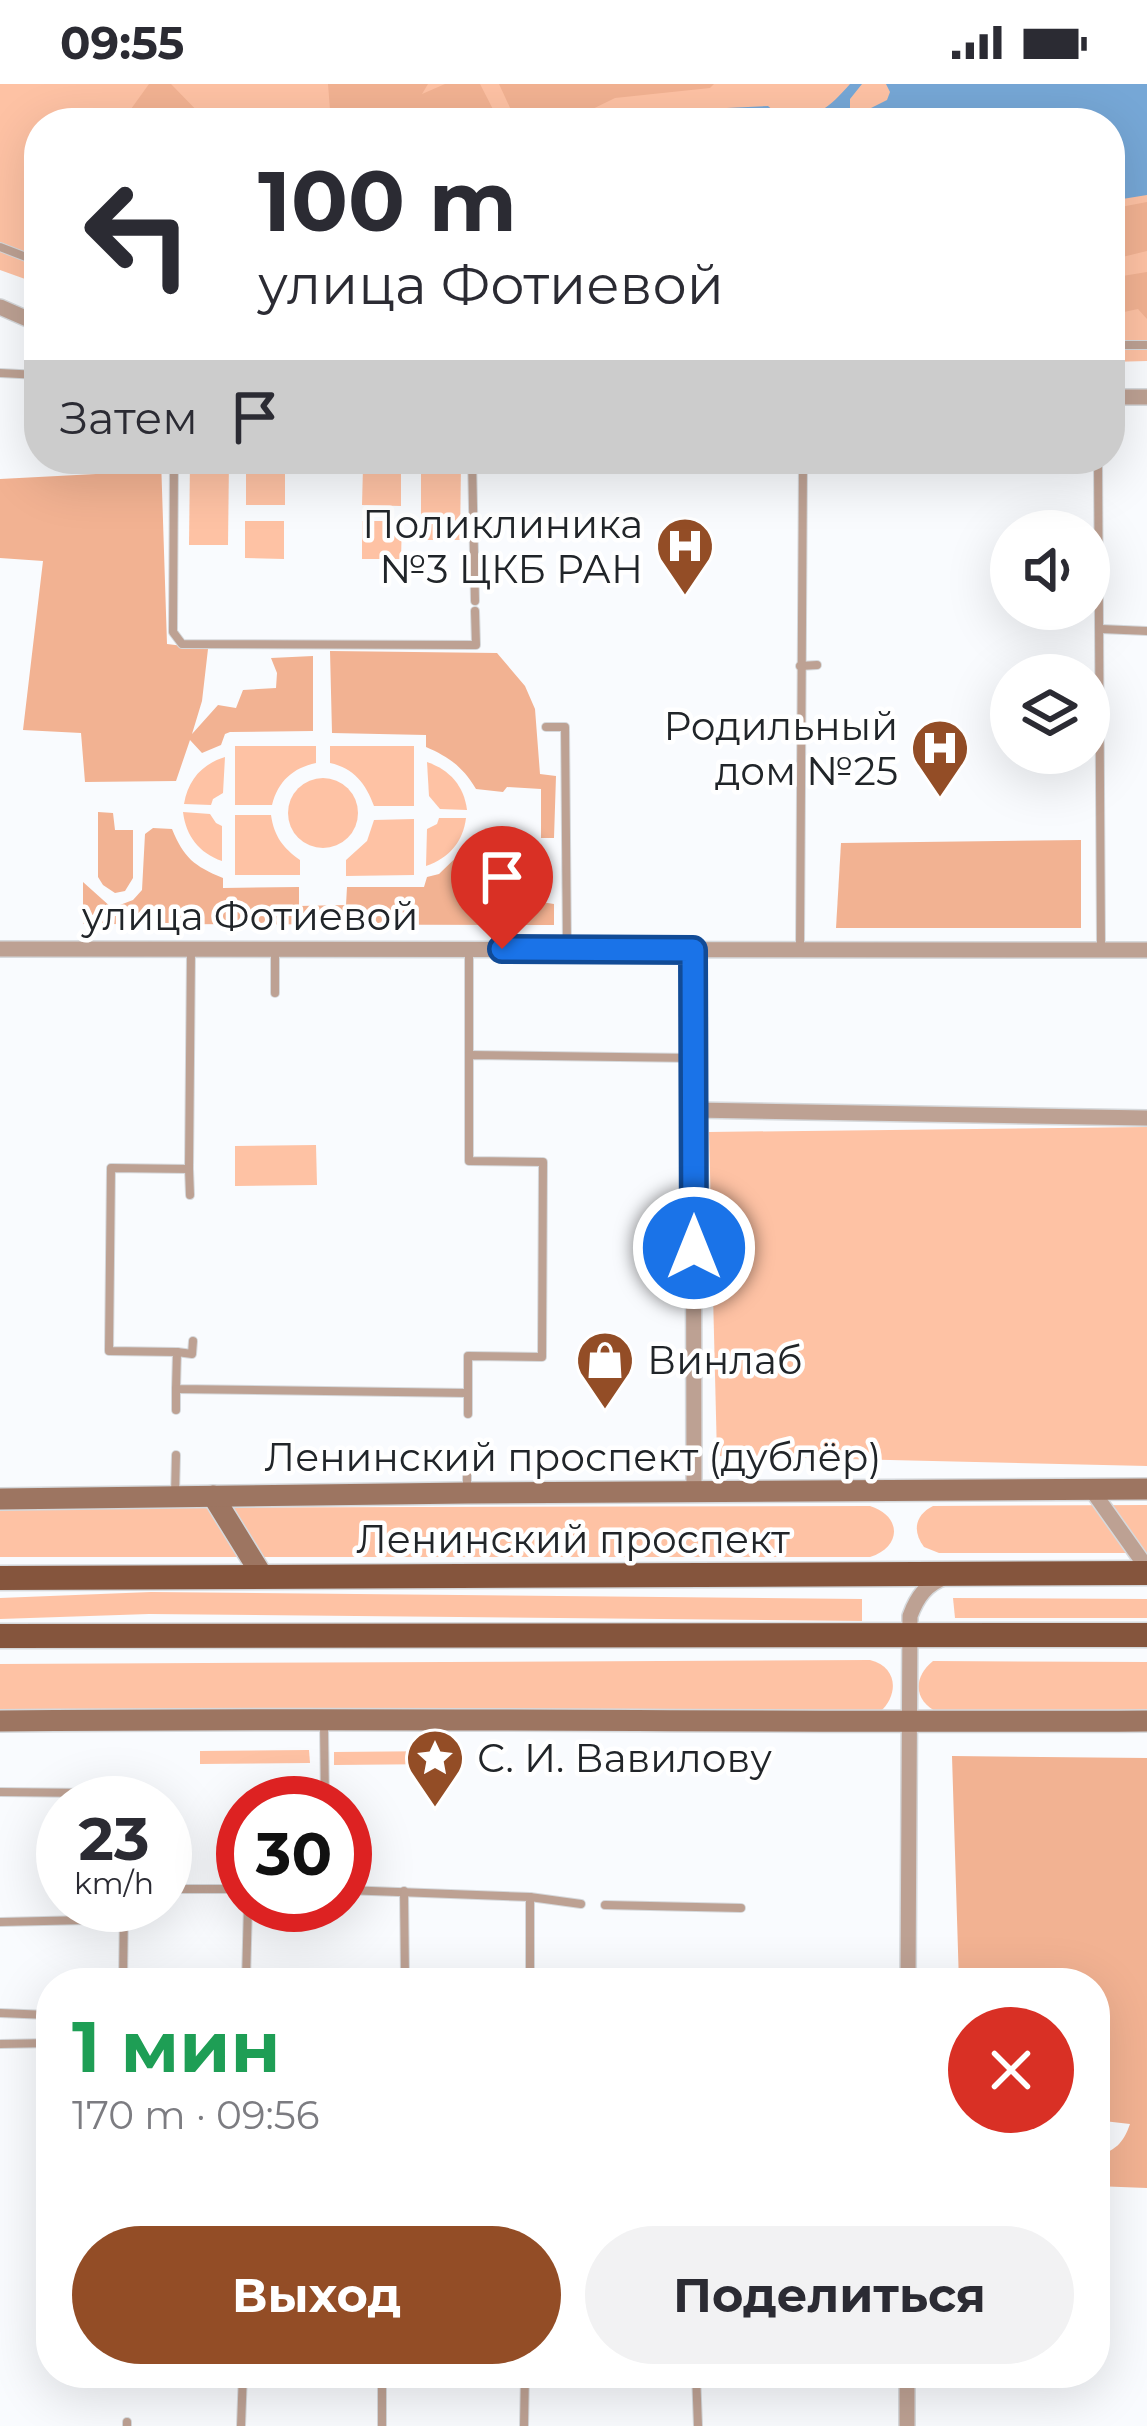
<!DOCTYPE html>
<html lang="ru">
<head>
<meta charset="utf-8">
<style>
	body { margin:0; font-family:Montserrat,sans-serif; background:#f2f2f3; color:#2b2b33; height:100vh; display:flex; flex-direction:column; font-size:45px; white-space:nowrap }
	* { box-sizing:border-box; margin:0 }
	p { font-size:39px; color:#7c7c81 }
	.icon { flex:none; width:66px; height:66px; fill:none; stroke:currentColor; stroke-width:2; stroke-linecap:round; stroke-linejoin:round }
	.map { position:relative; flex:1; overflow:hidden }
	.sheet { position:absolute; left:36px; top:1884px; width:1074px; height:420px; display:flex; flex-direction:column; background:#fff; border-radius:48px; box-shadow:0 12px 48px #0002 }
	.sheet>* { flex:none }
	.guide { position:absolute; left:24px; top:24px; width:1101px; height:366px; border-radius:48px; box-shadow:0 12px 48px #0002; background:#fff; color:#2b2b33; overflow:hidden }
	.tools { position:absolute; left:990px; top:426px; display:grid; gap:24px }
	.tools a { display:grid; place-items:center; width:120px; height:120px; border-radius:50%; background:#fff; box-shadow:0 12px 48px #0002; font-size:60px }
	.speed { position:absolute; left:36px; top:1692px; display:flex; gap:24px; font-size:60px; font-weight:700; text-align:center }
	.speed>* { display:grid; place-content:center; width:156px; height:156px; border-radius:50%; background:#fff; box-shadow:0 12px 48px #0002; line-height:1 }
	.speed small { font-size:30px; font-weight:400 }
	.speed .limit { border:18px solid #d22; background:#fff; color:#111 }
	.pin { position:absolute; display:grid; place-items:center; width:102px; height:102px; color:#fff; margin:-123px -51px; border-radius:50% 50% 50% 0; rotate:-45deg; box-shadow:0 0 12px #0007 }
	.pin .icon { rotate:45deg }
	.me { position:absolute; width:132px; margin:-66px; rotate:0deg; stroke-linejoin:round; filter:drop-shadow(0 0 9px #0008) }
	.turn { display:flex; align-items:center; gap:42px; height:252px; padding:0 36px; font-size:54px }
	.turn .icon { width:156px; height:156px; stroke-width:2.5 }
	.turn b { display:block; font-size:84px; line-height:102px }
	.then { display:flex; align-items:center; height:114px; padding:0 36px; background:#0003; gap:24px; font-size:45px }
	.round { display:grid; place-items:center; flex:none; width:126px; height:126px; border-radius:63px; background:#f2f2f3 }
	.overview { display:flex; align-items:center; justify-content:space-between; height:204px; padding:0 36px }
	h1 { font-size:72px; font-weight:700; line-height:90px; color:#1e9e55 }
	.primary-button { display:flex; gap:24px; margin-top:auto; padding:24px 36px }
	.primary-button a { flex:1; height:138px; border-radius:72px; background:#934d26; color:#fff; font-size:48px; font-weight:700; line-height:138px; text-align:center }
	.primary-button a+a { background:#f2f2f3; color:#2b2b33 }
	.status { display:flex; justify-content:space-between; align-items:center; height:84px; padding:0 60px; background:#fff; direction:ltr }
	.status svg { height:33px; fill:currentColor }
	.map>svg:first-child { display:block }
</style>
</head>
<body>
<div class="status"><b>09:55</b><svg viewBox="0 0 49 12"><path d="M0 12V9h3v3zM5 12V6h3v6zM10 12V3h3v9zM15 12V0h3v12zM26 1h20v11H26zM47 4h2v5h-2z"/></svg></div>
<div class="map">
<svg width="1147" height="2342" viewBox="0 0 1147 2342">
	<rect width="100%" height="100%" fill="#f9fbfe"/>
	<g fill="#fec2a4">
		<path d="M0,0h1147v277l-37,1v-239h-1071v161l-39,-14z"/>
		<path d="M190,375h39l-1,86h-39z"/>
		<path d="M421,381l40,1 -1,74h-39z"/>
		<rect x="246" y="383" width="39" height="38"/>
		<path d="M363,383l38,1v38l-39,-1z"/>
		<path d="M245,437h39v38l-39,-1z"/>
		<path d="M362,437h40l-1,38h-39z"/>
		<path d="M235,662h81v17c-23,5 -38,18 -44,42h-37z"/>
		<path d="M330,662h84v60h-40c-8,-22 -20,-38 -44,-43z"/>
		<path d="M225,673l-2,36 -10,6 -2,6 -27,-1c4,-24 18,-40 41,-47z"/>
		<path d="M427,678c23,8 37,24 40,48l-27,-1 -11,-13z"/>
		<circle cx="323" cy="729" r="35"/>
		<path d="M183,728l27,2 6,9 6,3v35c-23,-8 -36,-25 -39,-49z"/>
		<path d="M235,731h36c3,21 12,33 29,45v15h-65z"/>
		<path d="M439,734h27c-3,24 -17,40 -40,48l1,-37 10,-5z"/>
		<path d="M414,735v56l-68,1v-16l21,-19 7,-21z"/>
		<path d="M1147,1043v339l-430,-10 -8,-324z"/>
		<path d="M316,1061l1,40 -82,1v-40z"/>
		<path d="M1147,1421v48h-208l-15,-6c-12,-16 -9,-32 9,-41z"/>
		<path d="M870,1422c32,10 32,41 0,51h-870v-49z"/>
		<path d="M151,1508l711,7v22l-713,-7 -149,5v-21z"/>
		<path d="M953,1514l194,1v19h-192z"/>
		<path d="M870,1576c28,7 29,35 10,52l-880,4v-52z"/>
		<path d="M933,1577l214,1v50l-208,1c-25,-11 -27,-35 -6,-52z"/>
		<path d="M309,1666l1,13 -110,1v-13z"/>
		<path d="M444,1667v13l-110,1v-13z"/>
	</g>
	<g fill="#f2b292">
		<path d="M149,0h22l33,34 18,5h-94l-2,-7z"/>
		<path d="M328,0h100l-6,10 23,-10h35l20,39h-175l5,-13z"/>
		<path d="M499,0h215l-4,4 -95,10 -51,25h-47z"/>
		<path d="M1147,118v49l-37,9v-51z"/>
		<path d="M1147,188v47l-9,-10 -28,6v-37z"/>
		<path d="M116,375h45l6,185 41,5 -6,52 -10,33 26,-29 18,3 7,-18 33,-2 1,-15 -6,-15 42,-2v75l-83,1 -5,2 -4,11 -19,8 -12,-13 -14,41 -91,1 -4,-49 -58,-3 20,-169 -43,-3v-79l96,-5z"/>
		<path d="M330,567l167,2 28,33 10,23 5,65 16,2 -2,62h-13v-49l-34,-2 -4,5 -27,-3c-13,-22 -27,-32 -50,-42v-12l-94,-2z"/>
		<path d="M98,728l15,1 2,17h18v48l-8,13 -10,2 -12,-8 -5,-8z"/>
		<path d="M153,744l19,1c12,29 22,37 51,49v10l76,-1v19l47,-1 1,-18h77l3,-10 12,-3 35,-34 54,3 1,57 25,4v21l-471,-1v-42l29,26 21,-8 9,-10 3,-56z"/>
		<path d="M1081,756v88h-245l5,-85z"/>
		<path d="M952,1672l195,2v430l-52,-2v-30c20,-5 28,-12 35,-32l-35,-4v-137h-136z"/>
	</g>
	<path fill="#76a7d6" d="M850,0h12l-12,15v9l11,5 26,-13 3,-8 -4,-8h261v111l-37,6v-78h-508l18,-10 148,-7 16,14c34,-3 44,-11 66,-36z"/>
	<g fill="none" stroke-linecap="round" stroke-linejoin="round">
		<defs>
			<g id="lane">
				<path d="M0,163l39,15"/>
				<path d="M1110,261h37"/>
				<path d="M0,289l39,2"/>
				<path d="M174,375l-1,173 9,12 294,1 -1,-34"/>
				<path d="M472,375l3,142"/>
				<path d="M1098,375l3,490"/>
				<path d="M472,378l88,1"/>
				<path d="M1101,545l46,2"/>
				<path d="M800,582l17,-1"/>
				<path d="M546,643h19l2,220"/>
				<path d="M800,864l3,-489"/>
				<path d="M191,866l-2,219 -78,-1 -2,183 68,1 -1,37 292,4"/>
				<path d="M275,909v-42"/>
				<path d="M469,971v-106"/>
				<path d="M189,1085l1,26"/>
				<path d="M177,1268l15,2 1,-13"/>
				<path d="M176,1326v-21"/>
				<path d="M468,1330v-58l74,1 1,-195 -74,-1v-106l224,3"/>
				<path d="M467,1407v-33"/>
				<path d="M175,1412l1,-41"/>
				<path d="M324,1641l1,78"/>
				<path d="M0,1708l90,1 -1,10"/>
				<path d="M165,1805h78"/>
				<path d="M345,1806l185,7v86"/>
				<path d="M530,1813l51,7"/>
				<path d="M248,1821l-2,75 159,-3 -1,-86"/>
				<path d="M605,1821l136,3"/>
				<path d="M0,1838l88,-2v-15"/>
				<path d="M123,1899l1,-78"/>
				<path d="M0,1929l48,2"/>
				<path d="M0,1960l51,-1"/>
				<path d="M382,2289v53"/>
				<path d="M696,2289l2,53"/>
				<path d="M127,2338v4"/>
				<path d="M241,2342l2,-53"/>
				<path d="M524,2342l1,-53"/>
			</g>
			<g id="street">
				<path d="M0,223l39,17"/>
				<path d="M1110,313h37"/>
				<path d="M0,865l1147,1"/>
				<path d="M693,866l1,543"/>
				<path d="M693,1026l454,8"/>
				<path d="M1091,1405l56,79"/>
				<path d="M908,1899l2,-367c7,-19 16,-32 36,-39"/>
				<path d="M907,2342v-53"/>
			</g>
			<g id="secondary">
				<path d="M213,1412l50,81"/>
				<path d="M0,1415l467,-6 680,-4"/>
				<path d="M0,1637c382,-4 765,2 1147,0"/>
			</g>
			<g id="primary">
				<path d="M0,1494l1147,-5"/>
				<path d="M0,1552l1147,-1"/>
			</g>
		</defs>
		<use href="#lane" stroke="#d6d9dc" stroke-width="10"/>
		<use href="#street" stroke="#d6d9dc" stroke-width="18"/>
		<use href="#secondary" stroke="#d6d9dc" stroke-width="24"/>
		<use href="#primary" stroke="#d6d9dc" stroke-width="27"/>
		<use href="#lane" stroke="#bda193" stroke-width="8"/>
		<use href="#street" stroke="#bda193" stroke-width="15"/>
		<use href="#secondary" stroke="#9d7561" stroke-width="21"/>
		<use href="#primary" stroke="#85553d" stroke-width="24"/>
	</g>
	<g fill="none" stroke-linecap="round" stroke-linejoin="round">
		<defs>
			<path id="route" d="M502,865l191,1 1,298"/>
		</defs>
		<use href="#route" stroke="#114b97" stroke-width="30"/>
		<use href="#route" stroke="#1a73e8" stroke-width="21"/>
	</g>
	<defs>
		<symbol id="hospital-pin" viewBox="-11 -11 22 30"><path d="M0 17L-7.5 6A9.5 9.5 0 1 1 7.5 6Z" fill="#934d26" stroke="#fff"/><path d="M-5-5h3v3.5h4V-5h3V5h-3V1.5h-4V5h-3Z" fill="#fff"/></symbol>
		<symbol id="shop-pin" viewBox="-11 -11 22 30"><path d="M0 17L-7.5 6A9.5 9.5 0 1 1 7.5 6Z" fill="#934d26" stroke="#fff"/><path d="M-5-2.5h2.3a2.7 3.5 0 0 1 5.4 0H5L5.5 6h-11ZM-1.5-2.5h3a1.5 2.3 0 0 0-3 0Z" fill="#fff"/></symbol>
		<symbol id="sight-pin" viewBox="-11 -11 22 30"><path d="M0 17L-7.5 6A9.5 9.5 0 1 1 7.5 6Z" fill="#934d26" stroke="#fff"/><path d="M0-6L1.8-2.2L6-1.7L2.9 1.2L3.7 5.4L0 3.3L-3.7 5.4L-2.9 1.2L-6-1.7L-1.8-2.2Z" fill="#fff"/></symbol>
	</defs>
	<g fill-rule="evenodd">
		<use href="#hospital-pin" x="652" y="429" width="66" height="90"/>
		<use href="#hospital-pin" x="907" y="631" width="66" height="90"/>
		<use href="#shop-pin" x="572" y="1243" width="66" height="90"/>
		<use href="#sight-pin" x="402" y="1641" width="66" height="90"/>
	</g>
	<g text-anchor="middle" stroke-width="9" stroke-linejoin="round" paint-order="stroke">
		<g font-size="39" fill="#212529" stroke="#fff" text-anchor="end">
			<text x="643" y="454">Поликлиника<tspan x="643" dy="45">№3 ЦКБ РАН</tspan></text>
			<text x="898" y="656">Родильный<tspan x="898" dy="45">дом №25</tspan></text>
			<text x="647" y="1290" text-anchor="start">Винлаб</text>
			<text x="477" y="1688" text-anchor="start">С. И. Вавилову</text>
		</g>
		<g font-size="39" fill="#212529" stroke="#fff">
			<text x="250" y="846">улица Фотиевой</text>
			<text x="573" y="1387">Ленинский проспект (дублёр)</text>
			<text x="573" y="1469">Ленинский проспект</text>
		</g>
	</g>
</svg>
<div class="tools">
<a><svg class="icon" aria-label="sound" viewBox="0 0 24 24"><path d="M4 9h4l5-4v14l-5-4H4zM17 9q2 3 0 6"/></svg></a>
<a><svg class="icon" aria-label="layers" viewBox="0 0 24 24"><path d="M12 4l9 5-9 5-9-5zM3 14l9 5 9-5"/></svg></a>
</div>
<div class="speed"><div>23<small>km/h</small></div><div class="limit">30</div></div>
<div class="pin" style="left:502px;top:865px;background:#d93025"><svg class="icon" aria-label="arrive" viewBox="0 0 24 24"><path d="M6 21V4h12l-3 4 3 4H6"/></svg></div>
<svg class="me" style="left:694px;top:1164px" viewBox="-20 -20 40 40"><circle r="17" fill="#1a73e8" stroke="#fff" stroke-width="3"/><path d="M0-11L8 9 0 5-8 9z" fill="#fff"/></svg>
<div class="guide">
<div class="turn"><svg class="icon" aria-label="left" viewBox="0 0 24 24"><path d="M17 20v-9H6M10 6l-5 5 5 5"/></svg><div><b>100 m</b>улица Фотиевой</div></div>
<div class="then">Затем<svg class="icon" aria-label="arrive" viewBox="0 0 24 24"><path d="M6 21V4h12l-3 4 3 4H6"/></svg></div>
</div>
<section class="sheet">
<div class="overview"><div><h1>1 мин</h1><p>170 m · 09:56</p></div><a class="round" style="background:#d93025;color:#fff"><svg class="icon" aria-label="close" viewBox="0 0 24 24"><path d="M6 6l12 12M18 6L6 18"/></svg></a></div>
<div class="primary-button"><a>Выход</a><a>Поделиться</a></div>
</section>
</div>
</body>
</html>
